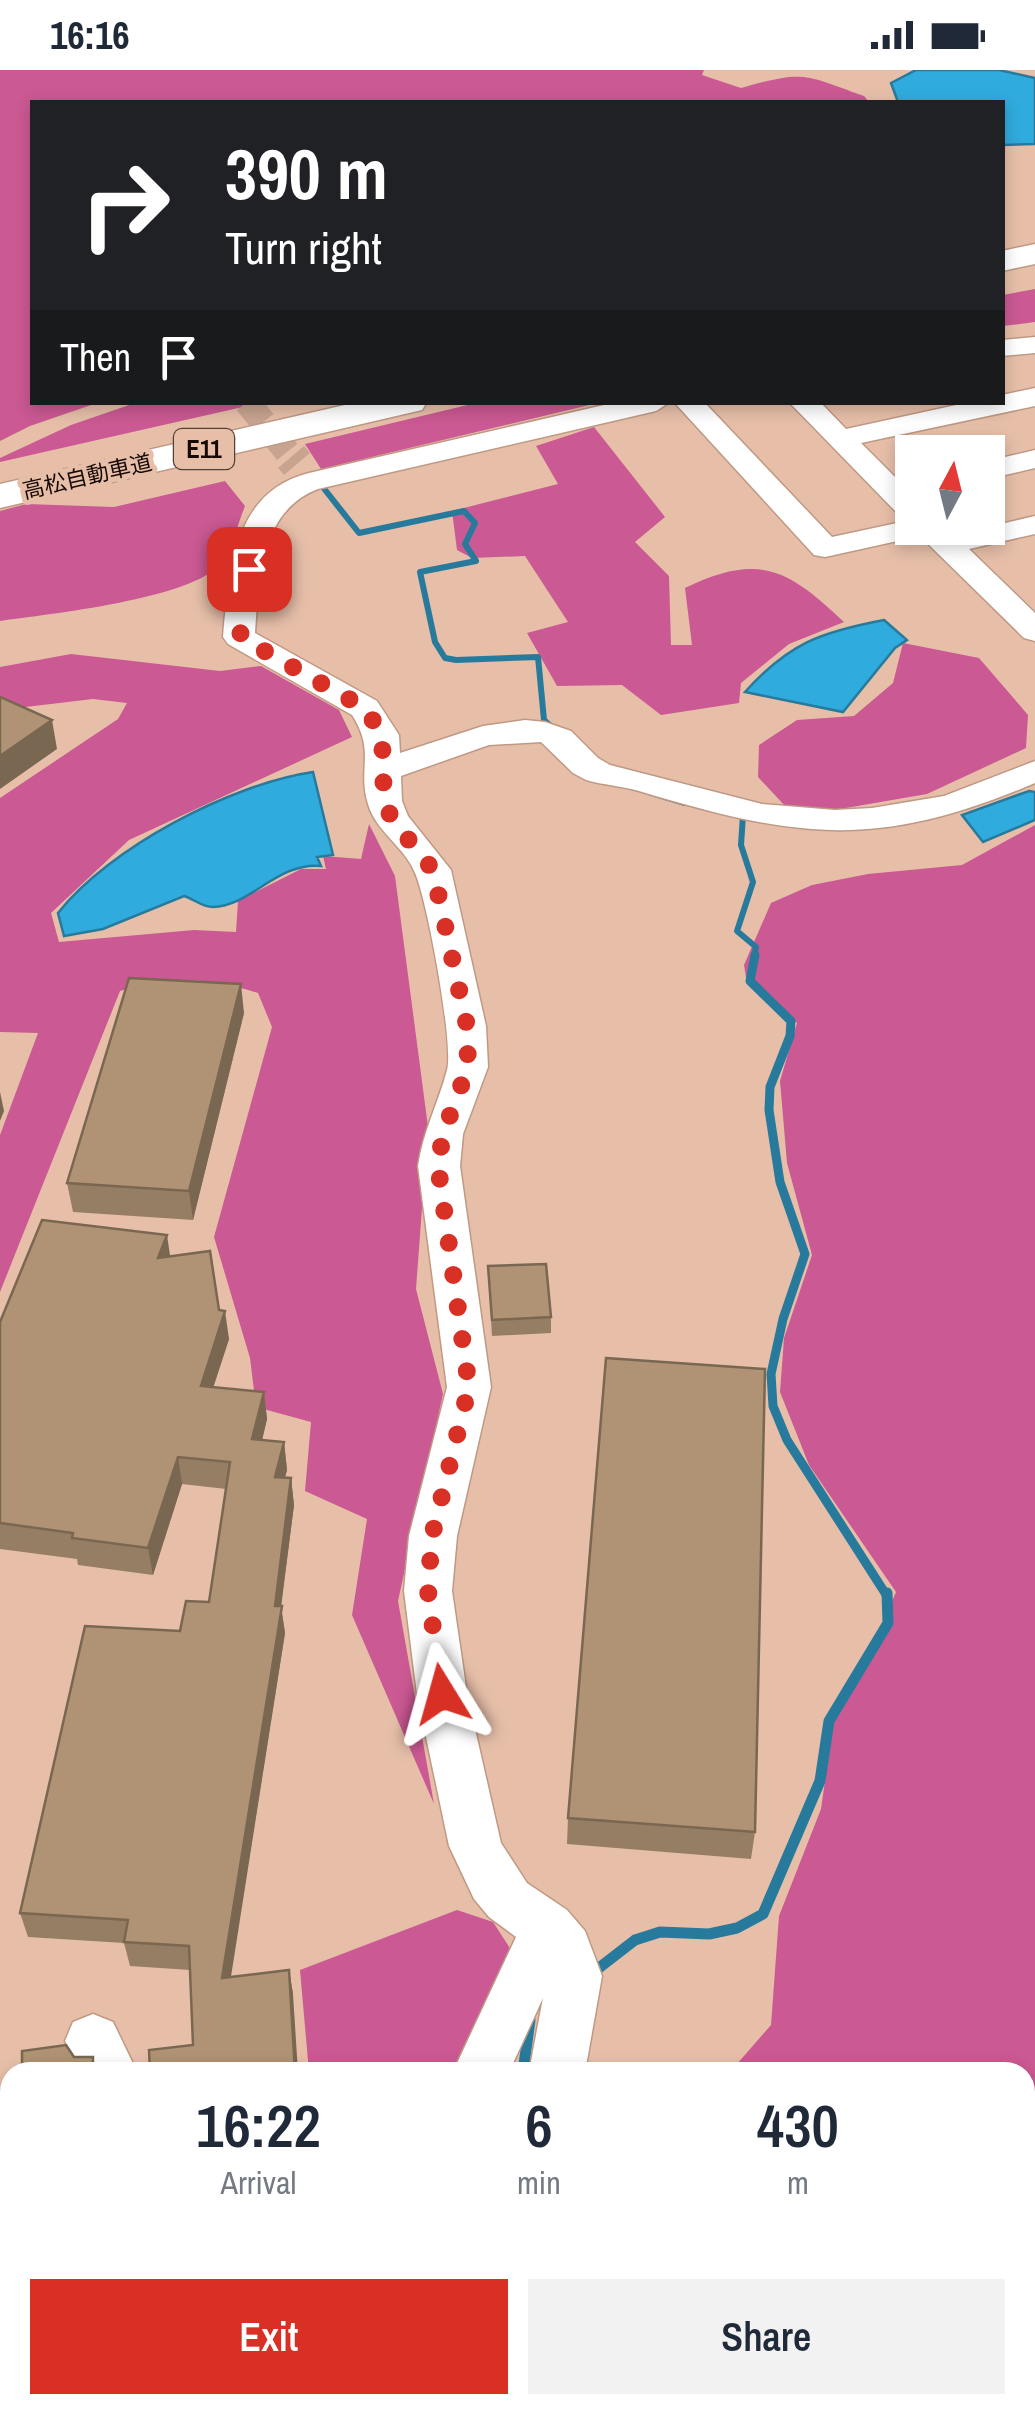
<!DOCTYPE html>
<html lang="en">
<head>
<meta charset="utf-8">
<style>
	body { margin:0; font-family:"Archivo Narrow","Noto Sans JP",sans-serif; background:#f2f2f3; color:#1f2937; height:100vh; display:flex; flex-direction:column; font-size:38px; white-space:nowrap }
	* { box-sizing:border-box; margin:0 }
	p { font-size:32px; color:#747a83 }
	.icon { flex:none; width:55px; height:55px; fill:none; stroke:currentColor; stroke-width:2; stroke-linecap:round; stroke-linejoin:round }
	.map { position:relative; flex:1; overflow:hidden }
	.drawer { position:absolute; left:0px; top:1992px; width:1035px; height:352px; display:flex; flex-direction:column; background:#fff; border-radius:30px 30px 0 0; box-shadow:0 5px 15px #0003 }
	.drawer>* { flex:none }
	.top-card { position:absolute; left:30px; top:30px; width:975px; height:305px; border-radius:0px; box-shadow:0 5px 15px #0003; background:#202124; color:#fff; overflow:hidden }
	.needle { width:65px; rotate:7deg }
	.controls { position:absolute; left:895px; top:365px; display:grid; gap:20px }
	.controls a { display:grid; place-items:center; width:110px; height:110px; border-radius:0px; background:#fff; box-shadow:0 5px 15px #0003; font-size:50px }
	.pin { position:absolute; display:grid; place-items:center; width:85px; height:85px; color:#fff; margin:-42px; border-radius:20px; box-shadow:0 5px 15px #0006 }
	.me { position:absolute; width:110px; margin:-55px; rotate:352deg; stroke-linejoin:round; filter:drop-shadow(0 0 8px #0008) }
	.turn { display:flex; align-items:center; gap:35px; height:210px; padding:0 30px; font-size:45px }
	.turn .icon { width:130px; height:130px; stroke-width:2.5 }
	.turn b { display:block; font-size:70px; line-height:85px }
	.then { display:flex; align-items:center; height:95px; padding:0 30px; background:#0003; gap:20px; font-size:38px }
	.eta { display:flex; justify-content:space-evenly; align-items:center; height:170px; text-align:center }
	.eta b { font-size:60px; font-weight:600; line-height:70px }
	.primary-button { display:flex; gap:20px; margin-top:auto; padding:20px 30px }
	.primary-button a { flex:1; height:115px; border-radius:0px; background:#d93025; color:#fff; font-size:40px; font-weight:600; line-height:115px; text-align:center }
	.primary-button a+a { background:#f2f2f3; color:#1f2937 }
	.status { display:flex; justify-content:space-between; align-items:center; height:70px; padding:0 50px; background:#fff; direction:ltr }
	.status svg { height:28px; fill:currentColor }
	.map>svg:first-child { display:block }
</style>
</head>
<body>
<div class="status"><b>16:16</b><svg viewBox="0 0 49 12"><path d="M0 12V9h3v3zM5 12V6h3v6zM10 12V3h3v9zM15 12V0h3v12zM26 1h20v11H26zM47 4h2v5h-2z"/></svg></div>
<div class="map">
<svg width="1035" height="2343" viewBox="0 0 1035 2343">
	<rect width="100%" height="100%" fill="#e7bfa9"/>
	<g fill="#cb5993">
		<path d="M0,0h704l-2,5 39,13c64,-18 62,-14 123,8l5,6h-837v300l65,1 -67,23 -30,15z"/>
		<path d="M1035,219v33l-32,4v-31z"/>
		<path d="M480,332l118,1 -277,66 -16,-25z"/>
		<path d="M135,333h125l-260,59v-4l71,-33z"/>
		<path d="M594,357l71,90 -30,25 34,34 2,69h21l-7,-57c74,-36 103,-19 159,34l-55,22 -48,39 -2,20 -78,12 -39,-30 -65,1 -30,-53 41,-11 -43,-66 -53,2 -15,-8 -5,-39 106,-27 -22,-38z"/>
		<path d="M225,411l20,25c-7,17 -13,42 -24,57 -27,36 -173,51 -221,58v-110l26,-7 88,3z"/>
		<path d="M903,573l76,15 49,57 -2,33 -99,46 -110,19 -31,-6 -28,-30 1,-32 38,-25 57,-4 39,-33z"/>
		<path d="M71,584l149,17 41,-5 78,44 13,27 -223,103 -78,73 8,29 135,-12 42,2 2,-31 63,-32h25l-3,-13 38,3 8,-35 26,52 33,251 -12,162 27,105 -45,207 36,203 -82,-189 15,-96 -62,-28 6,-69 -55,-15 -6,-49 -36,-121 58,-210 -14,-34c-48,-15 -90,-18 -138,-2l-120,301v-157l38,-102 -38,-1v-234l118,-79 9,-16 -34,-4 -93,11v-43z"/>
		<path d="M1035,755v1588h-773l6,-8h757v-333h-295l41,-47 8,-109 42,-107 15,-105 31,-45 29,-67 -87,-127 -29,-73 4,-54 28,-83 -25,-92 -7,-82 17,-58 -50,-40 -3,-18 27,-62 41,-18 56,-11 94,-9z"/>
		<path d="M457,1840l36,12 22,34 -58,116h-148l-9,-102z"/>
	</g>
	<g fill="#30abdd" stroke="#287a9c" stroke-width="2.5">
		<path d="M916,0h83l36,8v66l-32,1 -1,-43h-104l-7,-19z"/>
		<path d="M884,550l23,20 -12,8 -52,64 -98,-20c44,-49 76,-60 139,-72z"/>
		<path d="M313,702l20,83 -16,2 4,9c-44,-4 -70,40 -108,41 -11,0 -19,-8 -29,-11l-81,33 -39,7 -6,-23c51,-65 173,-129 255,-141z"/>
		<path d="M1029,721l6,1v28l-52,22 -21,-27z"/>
	</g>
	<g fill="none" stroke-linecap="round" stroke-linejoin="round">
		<g stroke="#287a9c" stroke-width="6">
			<path d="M322,416l37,47 105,-22 11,12 -10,21 11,17 -56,11 15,70 10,16 11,2 82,-3 6,63 11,10"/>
			<path d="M651,723l33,10"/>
			<path d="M738,744l5,1 -2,30 12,37 -16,49 19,16 -2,10"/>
		</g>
		<path stroke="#287a9c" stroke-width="9" d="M755,885l-5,26 41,40 -1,15 -20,51 -1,23 11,72 25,72 -22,65 -12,55 2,32 14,34 100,156"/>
		<g stroke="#287a9c" stroke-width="11">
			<path d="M595,1901l40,-31 25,-8 49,2 28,-6 26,-14 57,-133 9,-60 59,-98 -1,-30"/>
			<path d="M523,2002l7,-52"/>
			<path d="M388,2343l6,-8"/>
		</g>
		<path stroke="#c8a490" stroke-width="26" stroke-dasharray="26 12" stroke-linecap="butt" d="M247,332l46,57"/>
		<path stroke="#c8a490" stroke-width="34" stroke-dasharray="34 16" stroke-linecap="butt" d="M291,387l6,7"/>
		<defs>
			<g id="minor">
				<path d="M1035,267v16l-33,3v-16z"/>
				<path d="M1035,318v18l-174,37 51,51v34h34l7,7 82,-19v18l-66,15 66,64v28l-11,-3 -104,-102 -95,21 -11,-2 -140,-153h30l128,135 79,-17 -10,-3 -112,-115h31l26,27 124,-27h32v-7z"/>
				<path d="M617,332h53l-14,9 -338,78c-58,22 -59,90 -63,144l122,68 22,34 1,18 83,-27 42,-6 20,2 26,9 27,27 12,7 152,39 73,6 37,-2 72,-12 91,-35v22c-157,67 -237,56 -396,8 -17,-5 -36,-6 -53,-11l-13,-7 -32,-31 -52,3 -88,31 1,25 6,15 43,54 35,156 2,41 -25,67 -3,32 31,221 -34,149 -5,55 15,103 34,149 26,40 40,27 18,21 17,45 -17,96h-56l14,-74 -34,74h-56l63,-135 -27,-20 -15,-18 -25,-53 -32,-152 -13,-103 5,-55 38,-149 -29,-221c5,-35 20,-62 29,-96 7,-25 -20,-171 -32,-197 -10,-26 -39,-41 -47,-69 -11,-35 8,-52 -16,-89l-124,-71 -5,-7 1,-13c7,-63 13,-133 85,-151z"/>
				<path d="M1035,380v18l-47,11v-18z"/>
				<path d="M93,1944l20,8 24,50h-57l-15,-31 8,-19z"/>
				<path d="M82,2335h62l-2,8h-62z"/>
				<path d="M199,2335h66l-3,8h-66z"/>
				<rect x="470" y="2335" width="62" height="8"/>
			</g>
			<g id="highway">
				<path d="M1035,174v20l-33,7v-20z"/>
				<path d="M358,332h69l-5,8 -13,3 -409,95v-24z"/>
			</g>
		</defs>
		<use href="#minor" stroke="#bf9984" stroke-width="3"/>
		<use href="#highway" stroke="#bf9984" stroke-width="3"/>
		<use href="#minor" fill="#fff" fill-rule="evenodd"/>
		<use href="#highway" fill="#fff" fill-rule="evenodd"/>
	</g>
	<g fill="#967e64">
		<path d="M244,943l-51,207 -120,-8 -6,-29z"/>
		<path d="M170,1186l49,54 10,29 -16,48 51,5 3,27 -5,21 22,2 3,28 -2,7 6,1 3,27 -13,101 4,27 -55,344 59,-7 4,24 -100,51 -3,-75 -60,-4 -6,-23 -96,-6 -8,-24 160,-282 29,-29 17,-113 -44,-5 -29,91 -75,-10 -1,-6 -77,-10v-227z"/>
		<path d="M488,1196l63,51v16l-59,3z"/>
		<path d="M568,1748l187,14 -4,27 -184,-15z"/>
	</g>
	<g fill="#7a6751">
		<path d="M52,650l5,29 -57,40v-33z"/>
		<path d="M241,914l3,29 -51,207 -4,-29z"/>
		<path d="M0,1022l4,19 -4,10z"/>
		<path d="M167,1165l4,27 -13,-4z"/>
		<path d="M225,1241l4,28 -24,74 -4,-27z"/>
		<path d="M264,1322l3,27 -11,47 -4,-27z"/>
		<path d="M284,1372l3,28 -9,34 -3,-27z"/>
		<path d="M178,1387l4,27 -29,91 -5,-27z"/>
		<path d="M291,1408l3,27 -13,102 4,26 -58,369 -5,-24 53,-372z"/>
		<path d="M289,1900l4,24 5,78h-3z"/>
		<path d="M10,2265v29l-10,8v-28z"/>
	</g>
	<g fill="#af9374" stroke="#7a6751" stroke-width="2.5">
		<path d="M0,627l52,23 -52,36z"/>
		<path d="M129,908l112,6 -52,207 -122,-8z"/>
		<path d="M42,1150l125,15 -9,23 52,-7 9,59 6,1 -24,75 63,6 -12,47 32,3 -9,35 16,1 -16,128h7l-60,372 67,-8 6,102h-145l-1,-22 44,-5 -4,-99 -65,-4 4,-22 -108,-7 65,-287 95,5 6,-30 23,1 21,-140 -52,-5 -30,91 -76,-10 1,-5 -73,-10v-201z"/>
		<path d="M546,1194l5,53 -59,3 -4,-54z"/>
		<path d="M606,1288l159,11 -10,463 -187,-14z"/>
		<path d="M66,1975l8,12h19v15h-71v-21z"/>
		<path d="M0,2219l10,13v33l-10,9z"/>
	</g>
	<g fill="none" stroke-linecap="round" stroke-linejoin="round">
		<path stroke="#d93025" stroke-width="18" stroke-dasharray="0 32.4" d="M249,499l-9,68 125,71 17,27 2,66 8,18 41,51 34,156 1,41 -25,67 -5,32 31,221 -37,149 -4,55 14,103"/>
	</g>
	<g text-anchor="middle" stroke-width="10" stroke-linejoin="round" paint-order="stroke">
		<g font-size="22" fill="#160904" stroke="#e7bfa9">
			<text transform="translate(87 406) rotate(-13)" y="8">高松自動車道</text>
		</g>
		<rect fill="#e7bfa9" stroke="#554036" stroke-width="2.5" x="174" y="359" width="60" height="40" rx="8"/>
		<g font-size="25" font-weight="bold" fill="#160904">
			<text x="204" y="388">E11</text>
		</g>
	</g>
</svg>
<div class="controls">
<a><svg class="needle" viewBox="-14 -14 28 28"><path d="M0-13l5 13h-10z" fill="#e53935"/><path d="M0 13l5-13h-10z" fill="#747a83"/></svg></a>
</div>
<div class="pin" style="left:249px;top:499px;background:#d93025"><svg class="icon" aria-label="arrive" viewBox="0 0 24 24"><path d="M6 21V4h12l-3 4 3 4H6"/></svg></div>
<svg class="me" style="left:442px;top:1624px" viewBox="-20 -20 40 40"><path d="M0-17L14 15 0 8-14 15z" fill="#d93025" stroke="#fff" stroke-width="4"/></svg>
<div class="top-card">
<div class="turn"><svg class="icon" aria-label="right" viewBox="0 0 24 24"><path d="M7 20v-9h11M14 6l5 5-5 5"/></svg><div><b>390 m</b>Turn right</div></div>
<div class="then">Then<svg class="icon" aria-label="arrive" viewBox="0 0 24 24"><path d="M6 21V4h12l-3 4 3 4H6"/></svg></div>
</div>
<section class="drawer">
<div class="eta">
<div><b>16:22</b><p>Arrival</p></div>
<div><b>6</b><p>min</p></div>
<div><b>430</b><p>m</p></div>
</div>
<div class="primary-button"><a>Exit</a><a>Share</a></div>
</section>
</div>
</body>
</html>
